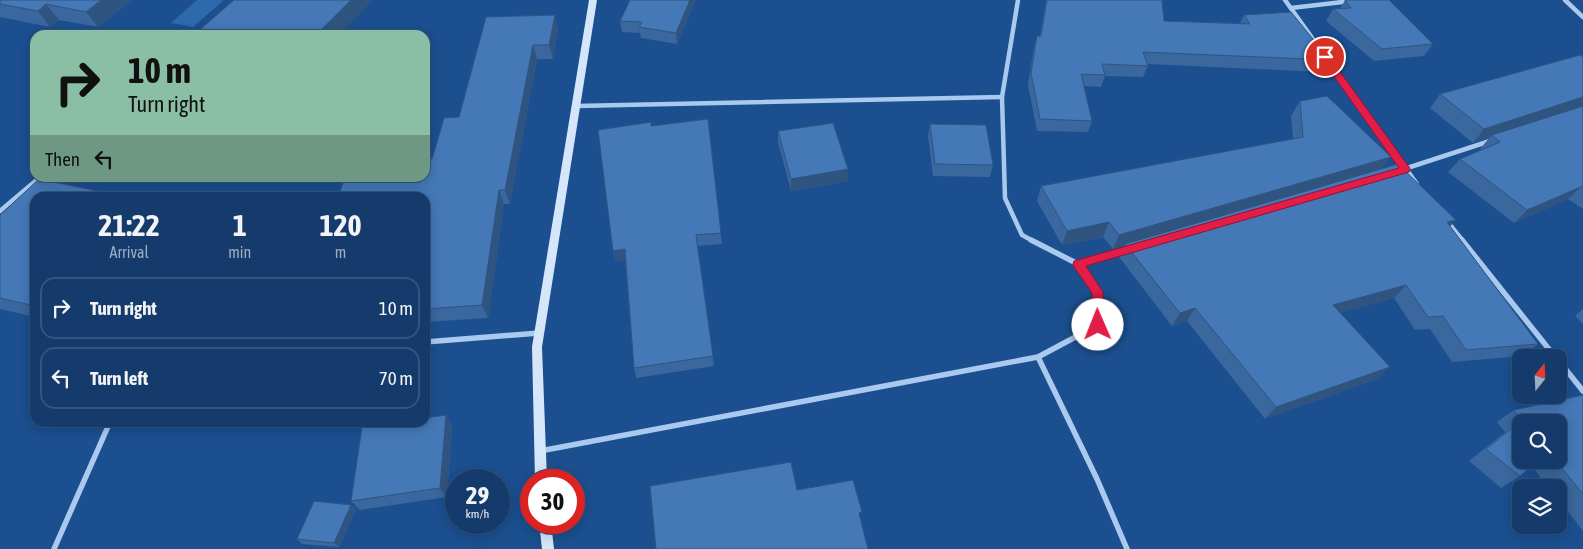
<!DOCTYPE html>
<html lang="en">
<head>
<meta charset="utf-8">
<style>
	body { margin:0; font-family:"Asap Condensed",sans-serif; background:#214673; color:#f1f3f6; height:100vh; display:flex; flex-direction:column; font-size:19px; white-space:nowrap }
	* { box-sizing:border-box; margin:0 }
	p { font-size:16px; color:#9dadc1 }
	.icon { flex:none; width:28px; height:28px; fill:none; stroke:currentColor; stroke-width:2; stroke-linecap:round; stroke-linejoin:round }
	.map { position:relative; flex:1; overflow:hidden }
	.details { position:absolute; left:30px; top:192px; width:400px; height:235px; display:flex; flex-direction:column; background:#143b6b; border-radius:15px; box-shadow:0 2px 12px #0003,0 0 0 1px #33557e }
	.details>* { flex:none }
	.hud { position:absolute; left:30px; top:30px; width:400px; height:152px; border-radius:15px; box-shadow:0 2px 12px #0003,0 0 0 1px #33557e; background:#8abfa5; color:#111; overflow:hidden }
	.needle { width:32px; rotate:18deg }
	.fabs { position:absolute; left:1512px; top:349px; display:grid; gap:10px }
	.fabs a { display:grid; place-items:center; width:55px; height:55px; border-radius:10px; background:#143b6b; box-shadow:0 2px 12px #0003,0 0 0 1px #33557e; font-size:25px }
	.speed { position:absolute; left:445px; top:469px; display:flex; gap:10px; font-size:25px; font-weight:700; text-align:center }
	.speed>* { display:grid; place-content:center; width:65px; height:65px; border-radius:50%; background:#143b6b; box-shadow:0 2px 12px #0003,0 0 0 1px #33557e; line-height:1 }
	.speed small { font-size:12px; font-weight:400 }
	.speed .limit { border:8px solid #d22; background:#fff; color:#111 }
	.pin { position:absolute; display:grid; place-items:center; width:42px; height:42px; color:#fff; margin:-21px; border:2px solid #fff; border-radius:50%; box-shadow:0 1px 5px #0007 }
	.me { position:absolute; width:55px; margin:-28px; rotate:359deg; stroke-linejoin:round; filter:drop-shadow(0 0 4px #0008) }
	.turn { display:flex; align-items:center; gap:18px; height:105px; padding:0 15px; font-size:22px }
	.turn .icon { width:65px; height:65px; stroke-width:2.5 }
	.turn b { display:block; font-size:35px; line-height:42px }
	.then { display:flex; align-items:center; height:48px; padding:0 15px; background:#0003; gap:10px; font-size:19px }
	.eta { display:flex; justify-content:space-evenly; align-items:center; height:85px; text-align:center }
	.eta b { font-size:30px; font-weight:700; line-height:35px }
	ul { padding:0; list-style:none }
	li { display:flex; align-items:center; gap:15px; height:62px; margin:0 10px 8px; padding:0 5px; border:2px solid #33557e; border-radius:15px }
	li div { flex:1 }
	li b { display:block; font-size:19px }
	li em { font-style:normal }
	.map>svg:first-child { display:block }
</style>
</head>
<body>
<div class="map">
<svg width="1583" height="549" viewBox="0 0 1583 549">
	<rect width="100%" height="100%" fill="#1b4f8f"/>
	<path fill="#2e69ad" d="M197,0h27l-31,27 -22,-4z"/>
	<g fill="none" stroke-linecap="round" stroke-linejoin="round">
		<g stroke="#a9c9ee" stroke-width="4.5">
			<path d="M1018,0l-16,97 3,101 17,37 11,6"/>
			<path d="M1285,0l30,42"/>
			<path d="M1565,0l18,17"/>
			<path d="M1291,8l69,-8"/>
			<path d="M1326,58l91,126"/>
			<path d="M576,106l426,-9"/>
			<path d="M1398,171l92,-30"/>
			<path d="M0,211l39,-33"/>
			<path d="M1446,220l17,21"/>
		</g>
		<g stroke="#a9c9ee" stroke-width="5.5">
			<path d="M1031,240l47,24 19,28 1,33 -60,32 59,122 30,70"/>
			<path d="M1462,240l94,118"/>
			<path d="M1078,264l50,-15"/>
			<path d="M425,342l114,-9"/>
			<path d="M1559,361l24,30"/>
			<path d="M540,451l498,-94"/>
			<path d="M54,549l56,-127"/>
		</g>
		<g fill="#d6e6fa" fill-rule="evenodd">
			<path d="M589,0h8l-55,347 5,133h-12l-3,-133z"/>
			<path d="M539,522h12l3,27h-12z"/>
		</g>
	</g>
	<g fill="#3a679d" fill-rule="evenodd">
		<path d="M0,0h132l-34,27 -39,-7 -9,7 -50,-10z"/>
		<path d="M630,0h66l-19,44 -36,-6 -1,-5 -18,-1 -2,-11z"/>
		<path d="M1046,0h116l2,21 76,2 4,-8 86,45 -8,12 -175,-8 1,2 -5,11 -38,-1 -4,11 -17,-1 8,35 -4,11 -51,-1 -9,-46 6,-38 3,-11h3z"/>
		<path d="M1345,0l88,44 -9,12 -50,5 -48,-40 7,-12h7z"/>
		<path d="M486,17l72,12 -5,30h-16l-27,145h-6l-16,114 -63,4v-124h-86l-1,-2 94,-37 27,-42z"/>
		<path d="M1583,57v152l-15,-10 -54,24 -66,-51 12,-13 21,-9 -1,-1 10,-12 -17,6 -43,-35 10,-14z"/>
		<path d="M1300,101l83,68 67,58 88,117 -16,12 -70,6 -22,-33 -15,1 -21,-32 -54,15 37,66 -112,40 -78,-98 -15,5 -53,-69 5,-11 -11,3 -10,-12 -41,8 -25,-44 4,-15 252,-47 -2,-23z"/>
		<path d="M708,119l14,125 -25,2 17,120 -78,12 -2,-10 -9,-108 -9,1 -3,-10 38,-125z"/>
		<path d="M930,124l63,41 -3,12 -57,-1 -5,-40z"/>
		<path d="M778,131l70,50 -57,10 -13,-49z"/>
		<path d="M35,198v119l-35,-8v-94z"/>
		<path d="M1583,309v15l-8,-8z"/>
		<path d="M1583,395v136l-24,-31v-12h-11l-16,-22 -12,10 -19,12 -32,-27 36,-29 -8,-10 17,-12zM1559,422v38h-38z"/>
		<path d="M446,415l6,10 -5,72 -87,13 -9,-9z"/>
		<path d="M351,505l5,5 -17,37 -37,-3 -5,-5z"/>
	</g>
	<g fill="#305480">
		<path d="M101,0h31l-34,27 -12,-15z"/>
		<path d="M351,0h22l-34,35h-23z"/>
		<path d="M690,0h6l-19,44 -1,-11z"/>
		<path d="M46,4l13,16 -9,7 -12,-16z"/>
		<path d="M555,15l3,14 -5,30 -4,-14z"/>
		<path d="M533,45l4,14 -27,145 -5,-14z"/>
		<path d="M1583,97v9l-91,29 -2,2 -17,6 11,-14z"/>
		<path d="M1391,157l-11,15 -255,72 -1,2 -11,3 6,-14z"/>
		<path d="M848,169v12l-57,10v-12z"/>
		<path d="M1582,186l-14,13 -54,24 13,-13z"/>
		<path d="M499,190l5,14 -16,114 -6,-13z"/>
		<path d="M1456,220l-13,14 4,-12z"/>
		<path d="M1109,222l-6,15 -41,8 5,-14z"/>
		<path d="M625,249l2,11 -11,1 -3,-10z"/>
		<path d="M1406,285l-12,13 -72,20 11,-13z"/>
		<path d="M1195,308l-8,13 -15,5 8,-13z"/>
		<path d="M1390,367l-13,12 -112,40 11,-12z"/>
		<path d="M446,415l6,10 -5,72 -7,-9z"/>
		<path d="M351,505l5,5 -17,37 -5,-4z"/>
	</g>
	<g fill="#4478b7" stroke="#305480">
		<path d="M0,0h101l-15,12 -40,-8 -8,7 -38,-7z"/>
		<path d="M234,0h117l-35,35h-109l-11,-2z"/>
		<path d="M630,0h60l-14,33 -37,-6 3,-5 -22,-1z"/>
		<path d="M1047,0h115l2,21 86,3 -6,-9 47,-3 39,48 -187,-8 5,14 -46,-2 3,11 -24,-1 11,47 -52,-2 -9,-46 6,-37h4z"/>
		<path d="M1345,0h44l44,44 -51,5 -49,-40 18,-1z"/>
		<path d="M555,15l-6,30h-16l-28,145h-6l-17,115 -57,4v-111h-15l1,-5 -73,3 7,-18h80v-19h7l12,-41 15,-1 27,-100z"/>
		<path d="M1580,55l3,2v40l-99,32 -44,-35z"/>
		<path d="M1327,96l64,61 -272,78 -10,-13 -42,9 -26,-45 262,-49 -3,-36z"/>
		<path d="M1583,106v80l-56,24 -67,-51 40,-17 -8,-7z"/>
		<path d="M708,119l13,114 -25,2 17,121 -79,12 -9,-119 -12,2 -15,-121 53,-8v4z"/>
		<path d="M833,123l15,46 -57,10 -13,-48z"/>
		<path d="M930,124l56,1 7,40 -58,-1z"/>
		<path d="M1398,164l58,56 -9,2 91,122 -72,6 -23,-34 -15,1 -22,-32 -73,20 57,62 -114,40 -81,-99 -15,5 -55,-69z"/>
		<path d="M39,179l93,19h-97v108l-35,-8v-83z"/>
		<path d="M1583,395v99l-28,-34h4v-38h-38v38h18l-19,16 -34,-27 36,-29 -8,-10z"/>
		<path d="M446,415l-6,73 -89,13 11,-74 29,-5h34v-4z"/>
		<path d="M791,462l6,28 56,-10 9,32 -3,1 9,36h-212l-6,-63z"/>
		<path d="M314,501l37,4 -17,38 -37,-4z"/>
	</g>
	<path fill="#e11d48" stroke="#92132f" d="M1325,54l3,1 81,112 1,2 -1,3 -323,94 17,26 1,33 -2,3h-8l-2,-3v-32l-18,-26 -1,-3 1,-3 325,-93 -79,-111z"/>
</svg>
<div class="fabs">
<a><svg class="needle" viewBox="-14 -14 28 28"><path d="M0-13l5 13h-10z" fill="#e53935"/><path d="M0 13l5-13h-10z" fill="#9dadc1"/></svg></a>
<a><svg class="icon" aria-label="search" viewBox="0 0 24 24"><circle cx="10" cy="10" r="6"/><path d="M15 15l6 6"/></svg></a>
<a><svg class="icon" aria-label="layers" viewBox="0 0 24 24"><path d="M12 4l9 5-9 5-9-5zM3 14l9 5 9-5"/></svg></a>
</div>
<div class="speed"><div>29<small>km/h</small></div><div class="limit">30</div></div>
<div class="pin" style="left:1325px;top:57px;background:#d93025"><svg class="icon" aria-label="arrive" viewBox="0 0 24 24"><path d="M6 21V4h12l-3 4 3 4H6"/></svg></div>
<svg class="me" style="left:1098px;top:325px" viewBox="-20 -20 40 40"><circle r="19" fill="#fff"/><path d="M0-13L10 11 0 6-10 11z" fill="#e11d48"/></svg>
<div class="hud">
<div class="turn"><svg class="icon" aria-label="right" viewBox="0 0 24 24"><path d="M7 20v-9h11M14 6l5 5-5 5"/></svg><div><b>10 m</b>Turn right</div></div>
<div class="then">Then<svg class="icon" aria-label="left" viewBox="0 0 24 24"><path d="M17 20v-9H6M10 6l-5 5 5 5"/></svg></div>
</div>
<section class="details">
<div class="eta">
<div><b>21:22</b><p>Arrival</p></div>
<div><b>1</b><p>min</p></div>
<div><b>120</b><p>m</p></div>
</div>
<ul>
<li><svg class="icon" aria-label="right" viewBox="0 0 24 24"><path d="M7 20v-9h11M14 6l5 5-5 5"/></svg><div><b>Turn right</b></div><em>10 m</em></li>
<li><svg class="icon" aria-label="left" viewBox="0 0 24 24"><path d="M17 20v-9H6M10 6l-5 5 5 5"/></svg><div><b>Turn left</b></div><em>70 m</em></li>
</ul>
</section>
</div>
</body>
</html>
